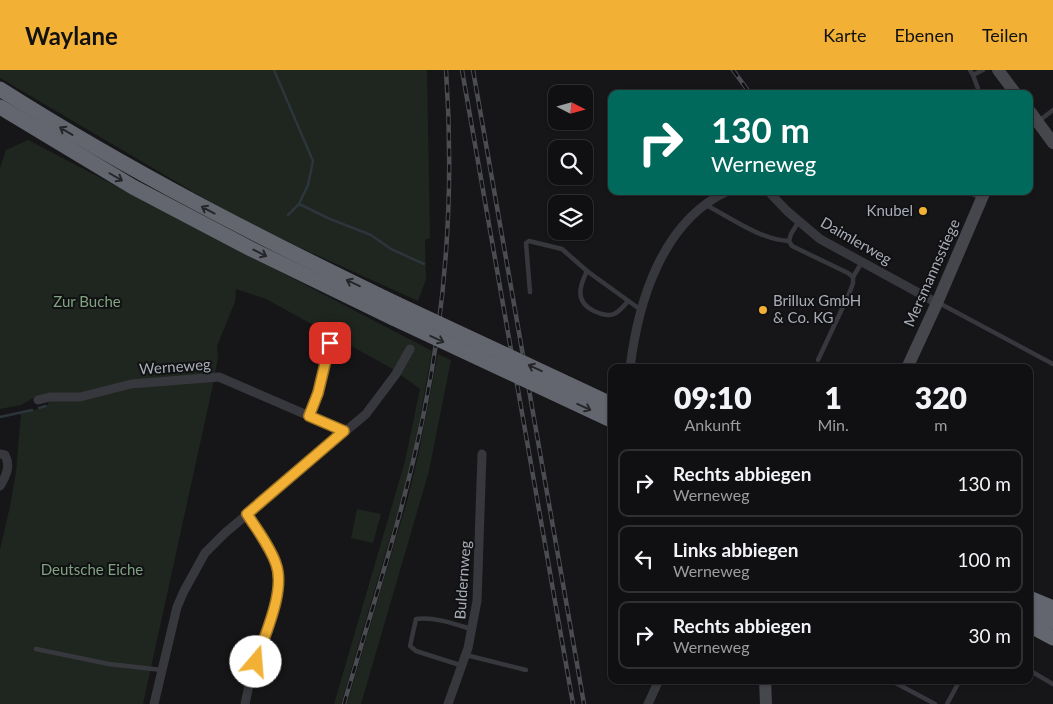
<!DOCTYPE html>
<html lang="de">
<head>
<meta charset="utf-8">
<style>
	body { margin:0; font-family:Lato,sans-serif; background:#19191b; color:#f1f3f6; height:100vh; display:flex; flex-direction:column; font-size:19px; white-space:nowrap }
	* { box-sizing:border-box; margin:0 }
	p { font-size:16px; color:#9c9d9f }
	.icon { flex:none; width:28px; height:28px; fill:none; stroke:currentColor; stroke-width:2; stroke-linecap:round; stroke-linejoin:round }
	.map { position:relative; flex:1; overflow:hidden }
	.details { position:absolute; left:608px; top:294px; width:425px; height:320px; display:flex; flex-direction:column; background:#101012; border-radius:10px; box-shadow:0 1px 4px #0004,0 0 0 1px #303032 }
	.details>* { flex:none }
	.top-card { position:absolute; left:608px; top:20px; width:425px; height:105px; border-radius:10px; box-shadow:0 1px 4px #0004,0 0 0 1px #303032; background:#00695c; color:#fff; overflow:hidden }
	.needle { width:32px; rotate:96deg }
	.tools { position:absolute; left:548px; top:15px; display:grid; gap:10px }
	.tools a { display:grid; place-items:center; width:45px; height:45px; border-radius:10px; background:#101012; box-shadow:0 1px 4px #0004,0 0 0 1px #303032; font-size:25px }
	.pin { position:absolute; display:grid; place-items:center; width:42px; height:42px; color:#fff; margin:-21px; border-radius:10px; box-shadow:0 2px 8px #0006 }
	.me { position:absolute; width:55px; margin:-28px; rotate:18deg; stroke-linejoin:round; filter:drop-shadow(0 0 4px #0008) }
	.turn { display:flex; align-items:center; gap:18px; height:105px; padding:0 20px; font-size:22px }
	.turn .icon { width:65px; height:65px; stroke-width:2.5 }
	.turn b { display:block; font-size:35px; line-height:42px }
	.eta { display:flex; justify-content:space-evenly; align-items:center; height:85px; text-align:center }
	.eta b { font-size:30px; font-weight:800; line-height:35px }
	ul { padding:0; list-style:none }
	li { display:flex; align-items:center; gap:15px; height:68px; margin:0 10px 8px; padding:0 10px; border:2px solid #303032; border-radius:10px }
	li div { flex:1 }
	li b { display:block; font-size:19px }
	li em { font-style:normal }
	header { display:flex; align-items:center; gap:30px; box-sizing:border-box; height:70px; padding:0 25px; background:#f2b134; color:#111 }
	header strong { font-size:24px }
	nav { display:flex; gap:28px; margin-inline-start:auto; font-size:18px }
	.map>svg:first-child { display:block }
</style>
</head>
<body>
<header>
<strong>Waylane</strong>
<nav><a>Karte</a><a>Ebenen</a><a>Teilen</a></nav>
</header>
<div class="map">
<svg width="1053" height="634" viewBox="0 0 1053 634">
	<rect width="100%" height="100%" fill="#161618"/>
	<g fill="#1e261f">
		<path d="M0,0h427l3,168 -5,2 1,39 -8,22 -172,-78 -246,-145z"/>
		<path d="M28,70l404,211 -17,94 -15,59 -59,200h-7l71,-243 15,-72 -29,-21 -125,-69 -30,-10 -1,13 -18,44 1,12 -3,15 -136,20 -44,4 -14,8 -21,4v-241l6,-18z"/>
		<path d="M438,284l13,6 -22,111 -68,233h-14l61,-206 11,-46z"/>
		<path d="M214,310l-71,324h-143v-154l10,-44 6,-34 5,-59 26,-6 2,-7 73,-11z"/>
		<path d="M357,439l24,5 -8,29 -22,-5z"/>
	</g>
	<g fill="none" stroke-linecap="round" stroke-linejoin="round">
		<g stroke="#2c353c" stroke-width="2.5">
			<path d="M274,0l39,91 -5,24 -9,19 31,15 41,16 20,14 33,15"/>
			<path d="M288,145l11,-11"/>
			<path d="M39,338l7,-2"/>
			<path d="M0,347l32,-7"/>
		</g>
		<g stroke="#37383d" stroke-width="4.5">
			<path d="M970,0l3,5 7,19"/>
			<path d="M973,5l10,-5"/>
			<path d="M1039,51l14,-11"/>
			<path d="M966,121l15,7"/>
			<path d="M706,135c25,13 55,35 83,36"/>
			<path d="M799,151l-8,13 -2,7 3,5 56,27 5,4v6l-4,11 -31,66"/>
			<path d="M587,201c-8,16 -12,31 7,40 17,8 23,4 34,-10"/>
			<path d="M853,207l9,-15"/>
			<path d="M530,222l-4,-49 3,-2 33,8 25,22 54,39"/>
			<path d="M939,233l114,61"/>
			<path d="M36,579l73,15 53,6"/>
			<path d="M466,585l60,15"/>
			<path d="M463,596l-47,-15 -6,-5 6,-27c19,-2 36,4 55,10"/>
			<path d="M1029,600l24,14"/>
			<path d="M890,610l45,24"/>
			<path d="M947,634l13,-24"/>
		</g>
		<g stroke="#37383d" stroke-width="9">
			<path d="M768,121l19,20 33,28 117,64"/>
			<path d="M630,298c8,-66 32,-147 98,-177"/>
			<path d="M38,330l12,-3h30l51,-13 88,-7 125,54"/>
			<path d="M309,346l9,-23 12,-50"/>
			<path d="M0,384l5,1c6,11 1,21 -5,31"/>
			<path d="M154,634l23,-97 7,-16 21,-38 20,-20 141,-119 30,-40 14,-25"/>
			<path d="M245,634l5,-23 27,-84 2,-14 -2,-17 -30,-52"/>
			<path d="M448,634l20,-56 9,-47 5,-147"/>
			<path d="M648,634l11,-24"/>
		</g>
		<g stroke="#45474d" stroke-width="12">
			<path d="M998,0l18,24"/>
			<path d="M1029,40l24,33"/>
			<path d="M907,298l30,-65 48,-112"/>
			<path d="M765,610l1,24"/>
		</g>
		<g stroke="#63666e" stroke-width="15">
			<path d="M0,19c129,82 260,149 397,215"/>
			<path d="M0,37l133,80 118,62 142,69"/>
			<path d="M1029,528l24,10"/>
			<path d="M1029,539l24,13"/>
			<path d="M1029,555l24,13"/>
		</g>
		<defs>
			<g id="rail">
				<path d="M462,0l111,634"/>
				<path d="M473,0l111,634"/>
				<path d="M733,0l16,22"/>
				<path d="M344,634c28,-96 60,-193 80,-292 23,-112 30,-227 22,-342"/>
			</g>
		</defs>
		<use href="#rail" stroke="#4a4c52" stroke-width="4.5"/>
		<use href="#rail" stroke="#111113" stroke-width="2.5" stroke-dasharray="8" stroke-linecap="butt"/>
		<g stroke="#63666e" stroke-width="15">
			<path d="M397,234l214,100"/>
			<path d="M393,248l218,102"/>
		</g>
	</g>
	<defs><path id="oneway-shaft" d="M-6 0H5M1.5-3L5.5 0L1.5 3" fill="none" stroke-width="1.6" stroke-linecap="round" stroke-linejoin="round" transform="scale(1.25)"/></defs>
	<g stroke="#26262a">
		<use href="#oneway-shaft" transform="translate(66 61) rotate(-149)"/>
		<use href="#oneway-shaft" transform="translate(116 107) rotate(30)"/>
		<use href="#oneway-shaft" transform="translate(208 140) rotate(-152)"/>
		<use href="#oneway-shaft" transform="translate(260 183) rotate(27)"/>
		<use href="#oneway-shaft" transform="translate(353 213) rotate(-155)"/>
		<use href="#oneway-shaft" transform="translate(437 269) rotate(25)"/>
		<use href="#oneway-shaft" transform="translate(535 298) rotate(-155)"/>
		<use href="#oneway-shaft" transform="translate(584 337) rotate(25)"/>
	</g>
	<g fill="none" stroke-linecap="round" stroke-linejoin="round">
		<defs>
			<path id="route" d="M256,592c8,-26 30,-71 20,-98 -6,-18 -19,-34 -29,-50l97,-83 -35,-15 9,-23 12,-50"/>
		</defs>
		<use href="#route" stroke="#9d7322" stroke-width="12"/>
		<use href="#route" stroke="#f2b134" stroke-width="9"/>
	</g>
	<g fill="#f2b134" stroke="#111113" stroke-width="2">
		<circle cx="923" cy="141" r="5"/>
		<circle cx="763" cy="240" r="5"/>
	</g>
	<g text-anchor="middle" stroke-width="4" stroke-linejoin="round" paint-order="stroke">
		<g font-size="15" fill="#a8adb8" stroke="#111113" text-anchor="end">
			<text x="913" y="146">Knubel</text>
			<text x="773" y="236" text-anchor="start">Brillux GmbH<tspan x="773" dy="17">&amp; Co. KG</tspan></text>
		</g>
		<g font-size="15" fill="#a8adb8" stroke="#111113">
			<text transform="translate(856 171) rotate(30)" y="5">Daimlerweg</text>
			<text transform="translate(932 203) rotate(-66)" y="5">Mersmannsstiege</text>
			<text transform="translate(175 297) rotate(-4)" y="5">Werneweg</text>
			<text transform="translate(463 510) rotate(-86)" y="5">Buldernweg</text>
		</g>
		<g font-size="15" fill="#7fa381" stroke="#111113">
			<text x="87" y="237">Zur Buche</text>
			<text x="92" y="505">Deutsche Eiche</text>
		</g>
	</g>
</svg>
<div class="tools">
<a><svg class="needle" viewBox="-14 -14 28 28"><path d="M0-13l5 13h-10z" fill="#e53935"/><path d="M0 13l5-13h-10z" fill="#9c9d9f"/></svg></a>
<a><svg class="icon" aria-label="search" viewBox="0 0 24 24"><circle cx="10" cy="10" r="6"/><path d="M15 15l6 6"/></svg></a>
<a><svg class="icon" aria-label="layers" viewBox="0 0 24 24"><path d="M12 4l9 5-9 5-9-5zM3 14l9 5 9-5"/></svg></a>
</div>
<div class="pin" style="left:330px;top:273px;background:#d93025"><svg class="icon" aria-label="arrive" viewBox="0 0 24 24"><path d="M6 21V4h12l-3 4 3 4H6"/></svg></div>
<svg class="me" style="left:256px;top:592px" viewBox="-20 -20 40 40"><circle r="19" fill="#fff"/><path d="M0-13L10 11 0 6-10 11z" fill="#f2b134"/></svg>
<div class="top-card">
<div class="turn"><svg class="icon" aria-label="right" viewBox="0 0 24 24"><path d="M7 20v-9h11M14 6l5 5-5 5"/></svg><div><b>130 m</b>Werneweg</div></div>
</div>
<section class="details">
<div class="eta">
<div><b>09:10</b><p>Ankunft</p></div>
<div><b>1</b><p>Min.</p></div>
<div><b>320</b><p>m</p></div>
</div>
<ul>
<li><svg class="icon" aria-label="right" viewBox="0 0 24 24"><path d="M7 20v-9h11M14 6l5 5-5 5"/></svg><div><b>Rechts abbiegen</b><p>Werneweg</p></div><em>130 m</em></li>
<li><svg class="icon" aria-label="left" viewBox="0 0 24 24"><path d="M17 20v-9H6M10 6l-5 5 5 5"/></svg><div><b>Links abbiegen</b><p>Werneweg</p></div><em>100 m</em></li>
<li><svg class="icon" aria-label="right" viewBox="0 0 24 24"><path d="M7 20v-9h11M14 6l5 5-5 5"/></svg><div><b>Rechts abbiegen</b><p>Werneweg</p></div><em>30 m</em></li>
</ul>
</section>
</div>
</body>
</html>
